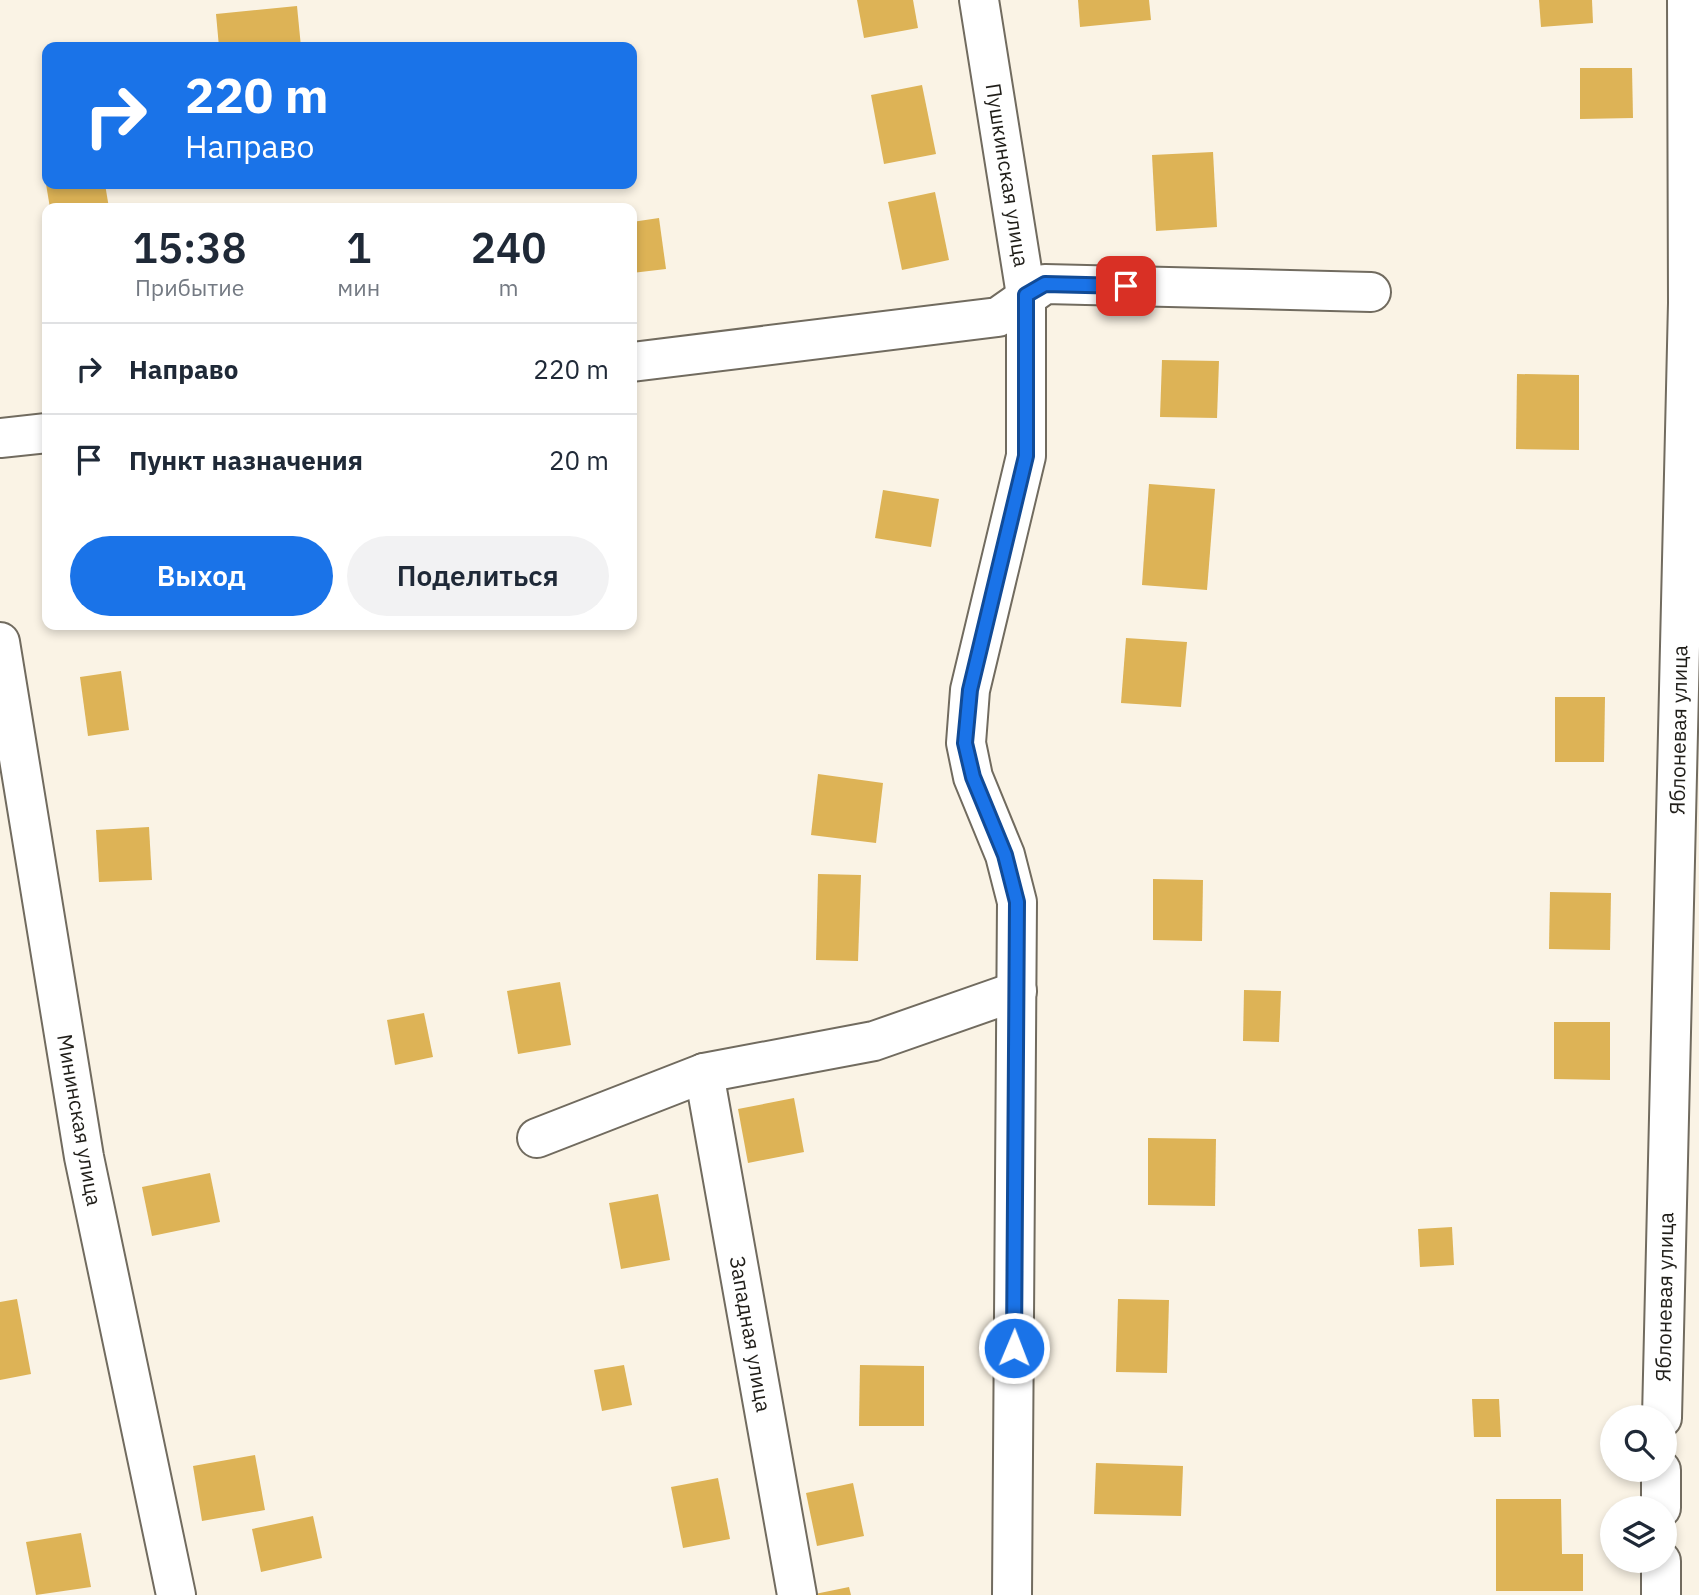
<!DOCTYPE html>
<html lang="ru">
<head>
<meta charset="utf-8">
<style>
	body { margin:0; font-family:"IBM Plex Sans",sans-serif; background:#f2f2f3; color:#1f2937; height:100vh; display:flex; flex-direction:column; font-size:26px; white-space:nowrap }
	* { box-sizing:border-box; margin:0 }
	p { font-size:23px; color:#747a83 }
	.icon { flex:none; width:38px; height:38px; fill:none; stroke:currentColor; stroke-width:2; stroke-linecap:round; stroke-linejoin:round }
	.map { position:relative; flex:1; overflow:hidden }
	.sheet { position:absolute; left:42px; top:203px; width:595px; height:427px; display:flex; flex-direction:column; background:#fff; border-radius:14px; box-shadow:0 4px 10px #0003 }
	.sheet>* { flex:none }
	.hud { position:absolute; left:42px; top:42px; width:595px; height:147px; border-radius:14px; box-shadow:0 4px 10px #0003; background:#1a73e8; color:#fff; overflow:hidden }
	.controls { position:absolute; left:1600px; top:1405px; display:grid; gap:14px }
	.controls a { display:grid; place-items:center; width:77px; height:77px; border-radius:50%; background:#fff; box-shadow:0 4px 10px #0003; font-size:35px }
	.pin { position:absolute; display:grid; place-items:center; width:60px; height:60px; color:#fff; margin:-30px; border-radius:14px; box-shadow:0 4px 10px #0006 }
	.me { position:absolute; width:77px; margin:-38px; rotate:1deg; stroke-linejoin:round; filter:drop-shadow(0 0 5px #0008) }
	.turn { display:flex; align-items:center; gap:24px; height:147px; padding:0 28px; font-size:32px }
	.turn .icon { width:91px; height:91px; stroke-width:2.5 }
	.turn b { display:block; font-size:49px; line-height:60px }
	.eta { display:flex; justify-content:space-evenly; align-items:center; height:119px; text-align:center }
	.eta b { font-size:42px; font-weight:600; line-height:49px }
	.button { display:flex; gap:14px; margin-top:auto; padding:14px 28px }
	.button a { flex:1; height:80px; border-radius:42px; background:#1a73e8; color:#fff; font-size:28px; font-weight:600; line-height:80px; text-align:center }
	.button a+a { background:#f2f2f3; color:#1f2937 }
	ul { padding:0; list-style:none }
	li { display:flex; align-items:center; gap:21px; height:91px; padding:0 28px; border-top:2px solid #e0e1e3 }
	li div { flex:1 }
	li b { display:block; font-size:26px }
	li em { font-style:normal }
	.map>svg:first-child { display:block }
</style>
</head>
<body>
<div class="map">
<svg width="1699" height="1595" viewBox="0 0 1699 1595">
	<rect width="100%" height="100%" fill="#faf3e5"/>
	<g fill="#ddb356">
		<path d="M857,0h56l5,28 -54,10z"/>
		<path d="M1078,0h71l2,20 -71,7z"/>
		<path d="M1539,0h53l1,23 -52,4z"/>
		<path d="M297,6l4,41h-82l-3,-33z"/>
		<path d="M1580,68h52l1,50 -53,1z"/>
		<path d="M922,85l14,69 -52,10 -13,-69z"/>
		<path d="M1213,152l4,75 -61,4 -4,-76z"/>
		<path d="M46,184h59l4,24h-59z"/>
		<path d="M935,192l14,68 -47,10 -14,-68z"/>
		<path d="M659,218l7,51 -34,4v-51z"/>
		<path d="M1162,360l57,1 -2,57 -57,-1z"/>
		<path d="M1517,374l62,1v75l-63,-1z"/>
		<path d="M1149,484l66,5 -8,101 -65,-5z"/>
		<path d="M883,490l56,9 -8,48 -56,-9z"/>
		<path d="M1126,638l61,4 -6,65 -60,-4z"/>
		<path d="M121,671l8,59 -41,6 -8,-59z"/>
		<path d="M1555,697h50l-1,65h-49z"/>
		<path d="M818,774l65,9 -7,60 -65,-8z"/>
		<path d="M149,827l3,53 -53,2 -3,-52z"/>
		<path d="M818,874l43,1 -3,86 -42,-1z"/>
		<path d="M1153,879l50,1 -1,61 -49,-1z"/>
		<path d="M1550,892l61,1 -1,57 -61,-1z"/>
		<path d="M560,982l11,63 -53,9 -11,-63z"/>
		<path d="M1244,990l37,1 -2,51 -36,-1z"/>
		<path d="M424,1013l9,44 -38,8 -8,-45z"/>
		<path d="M1554,1022h56v58l-56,-1z"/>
		<path d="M794,1098l10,54 -56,11 -10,-54z"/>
		<path d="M1148,1138l68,1 -1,67 -67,-1z"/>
		<path d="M210,1173l10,49 -68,14 -10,-49z"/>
		<path d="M658,1194l12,66 -49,9 -12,-66z"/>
		<path d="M1452,1227l2,38 -34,2 -2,-38z"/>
		<path d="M17,1299l14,75 -31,6v-78z"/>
		<path d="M1118,1299l51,1 -2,73 -51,-1z"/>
		<path d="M624,1365l8,40 -30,6 -8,-41z"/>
		<path d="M860,1365l64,1v60h-65z"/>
		<path d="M1472,1399h27l2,38h-27z"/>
		<path d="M255,1455l10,55 -63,11 -9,-55z"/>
		<path d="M1096,1463l87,3 -2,50 -87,-2z"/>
		<path d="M718,1478l12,61 -47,9 -12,-61z"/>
		<path d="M853,1483l11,53 -47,10 -11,-53z"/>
		<path d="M1496,1499h65l1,55h21v37h-87z"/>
		<path d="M313,1516l9,42 -61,14 -9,-43z"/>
		<path d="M81,1533l10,54 -55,8 -10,-53z"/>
		<path d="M849,1587l2,8h-36v-1z"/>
	</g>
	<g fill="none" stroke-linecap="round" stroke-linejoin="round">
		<defs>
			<g id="minor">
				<path d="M979,0l47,295v161l-56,234 -4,53 7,34 32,78 12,47 -5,693"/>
				<path d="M632,362l366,-45 47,-33 326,8"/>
				<path d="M0,438l47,-5"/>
				<path d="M0,642l84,515 92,438"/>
				<path d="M704,1073l93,522"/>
				<path d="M537,1138l167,-65 170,-32 143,-50"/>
				<path d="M1662,1418l26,-1115 -1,-303"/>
				<path d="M1661,1508v-38"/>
				<path d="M1661,1595v-34"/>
			</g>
		</defs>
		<use href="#minor" stroke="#716b5f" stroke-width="42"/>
		<use href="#minor" stroke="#fff" stroke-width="38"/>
	</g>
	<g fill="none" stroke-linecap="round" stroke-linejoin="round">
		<defs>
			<path id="route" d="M1014,1348l3,-446 -12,-47 -32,-78 -8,-34 5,-53 56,-234v-161l19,-11 81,2"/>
		</defs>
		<use href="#route" stroke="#114b97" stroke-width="18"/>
		<use href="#route" stroke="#1a73e8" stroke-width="12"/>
	</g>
	<g text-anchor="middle" stroke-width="6" stroke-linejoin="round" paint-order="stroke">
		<g font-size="21" fill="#201e19" stroke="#fff">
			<text transform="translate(1007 175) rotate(81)" y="7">Пушкинская улица</text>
			<text transform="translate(1679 730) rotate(-89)" y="7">Яблоневая улица</text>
			<text transform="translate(79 1120) rotate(80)" y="7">Мининская улица</text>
			<text transform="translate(1665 1297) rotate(-89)" y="7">Яблоневая улица</text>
			<text transform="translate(750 1334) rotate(80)" y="7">Западная улица</text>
		</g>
	</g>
</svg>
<div class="controls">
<a><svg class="icon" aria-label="search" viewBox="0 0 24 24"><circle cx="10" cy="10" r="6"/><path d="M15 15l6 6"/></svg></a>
<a><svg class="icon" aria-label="layers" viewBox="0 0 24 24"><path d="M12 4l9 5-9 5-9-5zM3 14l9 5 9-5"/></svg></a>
</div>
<div class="pin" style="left:1126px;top:286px;background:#d93025"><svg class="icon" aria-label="arrive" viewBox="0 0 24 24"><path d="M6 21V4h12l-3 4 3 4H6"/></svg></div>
<svg class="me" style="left:1014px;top:1348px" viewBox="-20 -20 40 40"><circle r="17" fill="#1a73e8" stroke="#fff" stroke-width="3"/><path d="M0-11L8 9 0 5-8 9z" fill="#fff"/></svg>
<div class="hud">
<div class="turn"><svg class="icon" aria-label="right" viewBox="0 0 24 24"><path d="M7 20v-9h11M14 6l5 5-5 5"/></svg><div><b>220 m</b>Направо</div></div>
</div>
<section class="sheet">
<div class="eta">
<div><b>15:38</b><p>Прибытие</p></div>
<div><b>1</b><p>мин</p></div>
<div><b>240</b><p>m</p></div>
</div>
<ul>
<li><svg class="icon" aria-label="right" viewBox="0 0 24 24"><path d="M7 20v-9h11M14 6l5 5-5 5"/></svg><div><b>Направо</b></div><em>220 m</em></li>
<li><svg class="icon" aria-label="arrive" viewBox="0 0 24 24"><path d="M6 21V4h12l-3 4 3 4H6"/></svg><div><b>Пункт назначения</b></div><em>20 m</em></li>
</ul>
<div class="button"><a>Выход</a><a>Поделиться</a></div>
</section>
</div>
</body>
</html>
